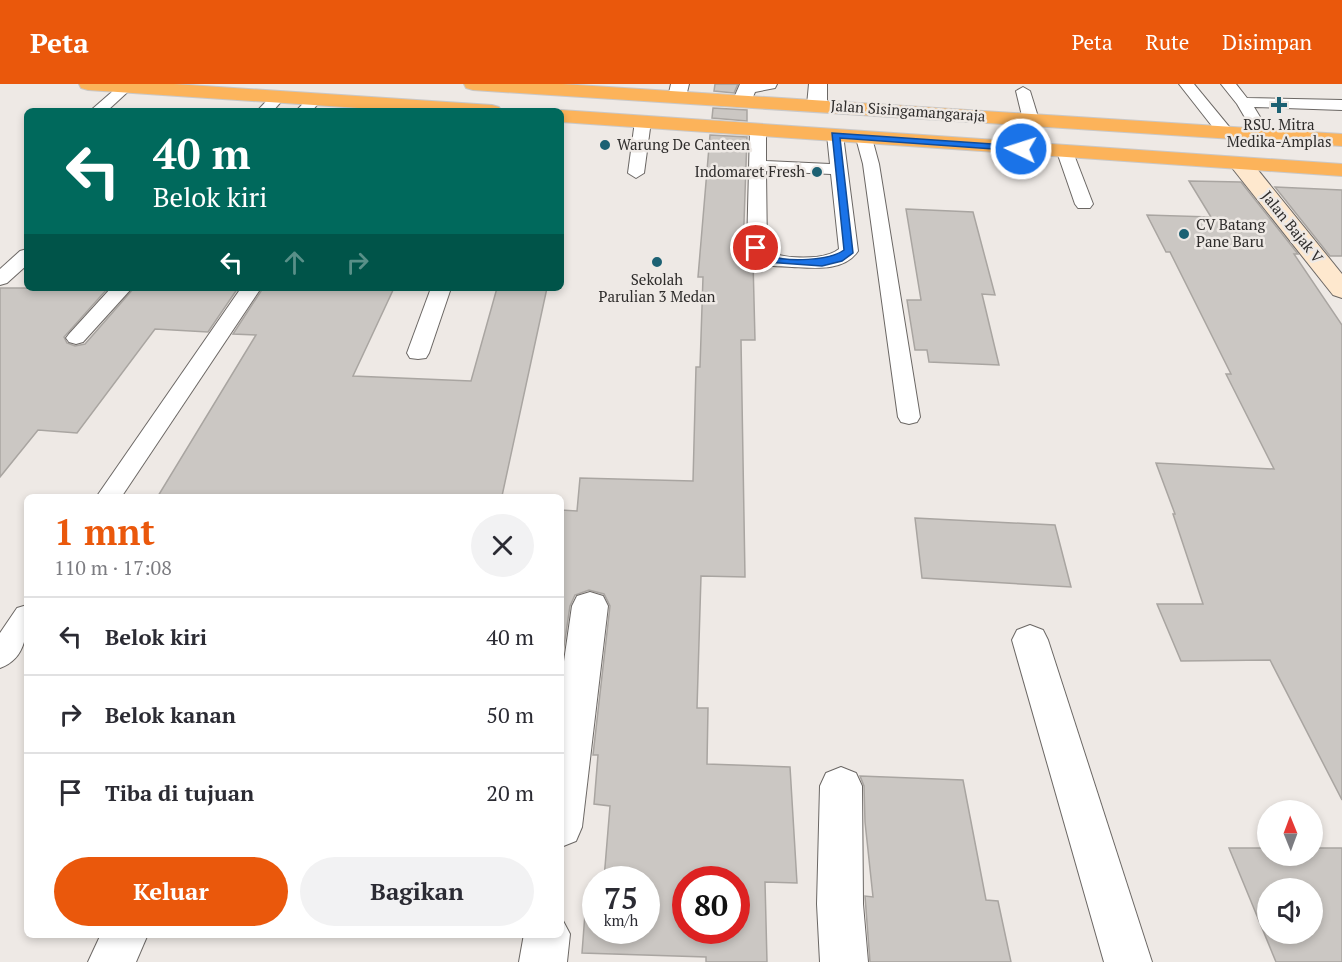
<!DOCTYPE html>
<html lang="id">
<head>
<meta charset="utf-8">
<style>
	body { margin:0; font-family:"PT Serif",serif; background:#f2f2f3; color:#2b2b33; height:100vh; display:flex; flex-direction:column; font-size:22px; white-space:nowrap }
	* { box-sizing:border-box; margin:0 }
	p { font-size:20px; color:#7c7c81 }
	.icon { flex:none; width:33px; height:33px; fill:none; stroke:currentColor; stroke-width:2; stroke-linecap:round; stroke-linejoin:round }
	.map { position:relative; flex:1; overflow:hidden }
	.side { position:absolute; left:24px; top:410px; width:540px; height:444px; display:flex; flex-direction:column; background:#fff; border-radius:9px; box-shadow:0 3px 9px #0003 }
	.side>* { flex:none }
	.banner { position:absolute; left:24px; top:24px; width:540px; height:183px; border-radius:9px; box-shadow:0 3px 9px #0003; background:#00695c; color:#fff; overflow:hidden }
	.needle { width:39px; rotate:359deg }
	.tools { position:absolute; left:1257px; top:716px; display:grid; gap:12px }
	.tools a { display:grid; place-items:center; width:66px; height:66px; border-radius:50%; background:#fff; box-shadow:0 3px 9px #0003; font-size:30px }
	.speed { position:absolute; left:582px; top:782px; display:flex; gap:12px; font-size:30px; font-weight:700; text-align:center }
	.speed>* { display:grid; place-content:center; width:78px; height:78px; border-radius:50%; background:#fff; box-shadow:0 3px 9px #0003; line-height:1 }
	.speed small { font-size:15px; font-weight:400 }
	.speed .limit { border:9px solid #d22; background:#fff; color:#111 }
	.pin { position:absolute; display:grid; place-items:center; width:51px; height:51px; color:#fff; margin:-26px; border:3px solid #fff; border-radius:50%; box-shadow:0 2px 6px #0007 }
	.me { position:absolute; width:66px; margin:-33px; rotate:274deg; stroke-linejoin:round; filter:drop-shadow(0 0 4px #0008) }
	.turn { display:flex; align-items:center; gap:21px; height:126px; padding:0 30px; font-size:27px }
	.turn .icon { width:78px; height:78px; stroke-width:2.5 }
	.turn b { display:block; font-size:42px; line-height:51px }
	.lanes { display:flex; align-items:center; height:57px; padding:0 30px; background:#0003; justify-content:center; gap:30px; direction:ltr }
	.lanes .off { opacity:.35 }
	.round { display:grid; place-items:center; flex:none; width:63px; height:63px; border-radius:32px; background:#f2f2f3 }
	.head { display:flex; align-items:center; justify-content:space-between; height:102px; padding:0 30px }
	h1 { font-size:36px; font-weight:600; line-height:45px; color:#ea580c }
	.button { display:flex; gap:12px; margin-top:auto; padding:12px 30px }
	.button a { flex:1; height:69px; border-radius:36px; background:#ea580c; color:#fff; font-size:24px; font-weight:600; line-height:69px; text-align:center }
	.button a+a { background:#f2f2f3; color:#2b2b33 }
	ul { padding:0; list-style:none }
	li { display:flex; align-items:center; gap:18px; height:78px; padding:0 30px; border-top:2px solid #e1e1e2 }
	li div { flex:1 }
	li b { display:block; font-size:22px }
	li em { font-style:normal }
	header { display:flex; align-items:center; gap:36px; box-sizing:border-box; height:84px; padding:0 30px; background:#ea580c; color:#fff }
	header strong { font-size:28px }
	nav { display:flex; gap:33px; margin-inline-start:auto; font-size:21px }
	.map>svg:first-child { display:block }
</style>
</head>
<body>
<header>
<strong>Peta</strong>
<nav><a>Peta</a><a>Rute</a><a>Disimpan</a></nav>
</header>
<div class="map">
<svg width="1342" height="878" viewBox="0 0 1342 878">
	<rect width="100%" height="100%" fill="#eee9e5"/>
	<g fill="#cbc7c3" stroke="#a9a5a1" stroke-width="1.5" fill-rule="evenodd">
		<path d="M715,0h23l-4,9 -20,-2z"/>
		<path d="M713,24l34,2v11l-35,-3z"/>
		<path d="M710,51l37,2 -4,114h3l7,10 2,79h-14l4,237 -44,-1 -4,132h11l-1,56 83,3 7,116 -32,-1 2,80h-61v-5l-124,-4 4,-53h10v30h50v-51h-42l6,-73 -16,-2 4,-49h-5l17,-149 -6,-12 -15,-4 -14,5 -5,11 -9,60v-156l16,1 3,-33 113,3 3,-114h4l3,-90h-5zM686,795h50v51h-50z"/>
		<path d="M1189,97l52,1 57,72h-4l48,71v475l-72,-140 -89,1 -24,-57h46l-30,-90h2l-19,-51 118,6 -48,-95h5l-61,-122h-4l-19,-37 64,2z"/>
		<path d="M1275,103l67,3v66h-12z"/>
		<path d="M906,125l67,3 22,83 -13,-1 17,71 -70,-3 -2,-12h-12l-8,-50h14z"/>
		<path d="M0,204h108l-44,49 3,6 8,3 10,-2 49,-56h104l-30,44 -53,-3 -78,104 -39,-3 -38,47z"/>
		<path d="M263,204h131l-41,88 118,5 26,-93h50l-45,208h-344l98,-161 -23,-1z"/>
		<path d="M915,434l140,7 16,62 -149,-9z"/>
		<path d="M860,692l103,4 23,120 12,1 13,61h-141l-5,-66 8,1 -8,-75 -1,-36z"/>
		<path d="M1229,764h39v7h44v-7h30v114h-66zM1268,804h44v45h-44z"/>
	</g>
	<g fill="none" stroke-linecap="round" stroke-linejoin="round">
		<defs>
			<g id="lane">
				<path d="M121,0h10l2,3 -26,24h-17z"/>
				<path d="M1179,0h15l37,45 2,3 -2,3h-12z"/>
				<path d="M1221,0h15l11,14 95,2v10l-88,-3 17,28 -8,5 -6,-2 -20,-34z"/>
				<path d="M1023,3l7,4 9,29 -3,3h-10l-3,-3 -7,-29z"/>
				<path d="M279,8l7,4 -13,15h-16l17,-18z"/>
				<path d="M315,11l7,4 -10,12h-16l14,-15z"/>
				<path d="M643,32l8,5 -7,52 -8,5 -8,-5 7,-52z"/>
				<path d="M758,41l8,5v31l64,3 -3,-29 8,-5 8,5 15,116c-14,21 -44,17 -66,16 -9,-1 -20,0 -29,-3 -8,-3 -12,-8 -16,-16l3,-118zM766,87l65,3 8,75c-14,12 -57,10 -72,2z"/>
				<path d="M864,49l8,5 7,26 41,253 -3,5 -8,2 -8,-2 -3,-5 -35,-253 -7,-26z"/>
				<path d="M1065,63l8,5 20,52 -3,4h-12l-3,-4 -18,-52z"/>
				<path d="M27,165v16l-20,18 -7,2v-16l20,-18z"/>
				<path d="M111,204h21l-49,54 -7,2 -7,-2 -3,-4 3,-4z"/>
				<path d="M241,204h20l-139,208h-25z"/>
				<path d="M431,204h20l-22,65 -3,5 -8,1 -8,-1 -3,-5z"/>
				<path d="M27,521c0,25 1,53 -27,63v-35l17,-25z"/>
			</g>
			<g id="street">
				<path d="M671,0h18l-4,17h-14l-3,-4z"/>
				<path d="M740,0h37l-2,4 -20,4 -5,12h-14l-3,-4z"/>
				<path d="M809,0h18v21l-3,4h-14l-3,-4z"/>
				<path d="M590,508l13,4 5,10 -26,221 -6,14 -15,6v-165l11,-76 5,-10z"/>
				<path d="M1030,541l13,5 5,10 104,322h-48l-92,-322 5,-10z"/>
				<path d="M841,683l15,6 6,13 1,118 5,58h-48l-3,-58 3,-118 6,-13z"/>
				<path d="M561,833l9,17 -3,28h-48l5,-28h37z"/>
				<path d="M101,850h47l-12,28h-48z"/>
			</g>
			<path id="secondary" d="M1241,74l8,1 93,115v24l-9,-3 -100,-126 -3,-5 3,-5z"/>
			<g id="highway">
				<path d="M79,0h95l318,21 7,2 3,4h-98l-316,-21 -7,-2z"/>
				<path d="M464,0h98l780,50v12l-869,-56 -7,-2z"/>
				<path d="M561,26l781,54v12l-781,-54v-11h-4z"/>
			</g>
		</defs>
		<use href="#lane" stroke="#6b6764" stroke-width="2"/>
		<use href="#street" stroke="#6b6764" stroke-width="2"/>
		<use href="#secondary" stroke="#6b6764" stroke-width="2"/>
		<use href="#highway" stroke="#c9c8c8" stroke-width="2"/>
		<use href="#lane" fill="#fff" fill-rule="evenodd"/>
		<use href="#street" fill="#fff" fill-rule="evenodd"/>
		<use href="#secondary" fill="#fee8ce" fill-rule="evenodd"/>
		<use href="#highway" fill="#fcb35a" fill-rule="evenodd"/>
	</g>
	<path fill="#1a73e8" stroke="#114b97" stroke-width="1.5" d="M832,49l189,13 4,3 -4,2 -181,-13 13,115 -11,8 -20,5 -56,-4 -10,-6 -5,-8 5,-3c6,3 8,9 14,11 18,6 59,5 74,-6z"/>
	<g fill="#1c6173" stroke="#eee9e5" stroke-width="2">
		<path d="M1276 12h6v6h6v6h-6v6h-6v-6h-6v-6h6z"/>
		<circle cx="605" cy="61" r="6"/>
		<circle cx="817" cy="88" r="6"/>
		<circle cx="1184" cy="150" r="6"/>
		<circle cx="657" cy="178" r="6"/>
	</g>
	<g text-anchor="middle" stroke-width="5" stroke-linejoin="round" paint-order="stroke">
		<g font-size="15" fill="#2e2c2b" stroke="#eee9e5">
			<text transform="translate(908 27) rotate(4)" y="5">Jalan Sisingamangaraja</text>
			<text transform="translate(1292 143) rotate(51)" y="5">Jalan Bajak V</text>
		</g>
		<g font-size="15" fill="#2e2c2b" stroke="#eee9e5">
			<text x="1279" y="46">RSU. Mitra<tspan x="1279" dy="17">Medika-Amplas</tspan></text>
			<text x="617" y="66" text-anchor="start">Warung De Canteen</text>
			<text x="805" y="93" text-anchor="end">Indomaret Fresh</text>
			<text x="1196" y="146" text-anchor="start">CV Batang<tspan x="1196" dy="17">Pane Baru</tspan></text>
			<text x="657" y="201">Sekolah<tspan x="657" dy="17">Parulian 3 Medan</tspan></text>
		</g>
	</g>
</svg>
<div class="tools">
<a><svg class="needle" viewBox="-14 -14 28 28"><path d="M0-13l5 13h-10z" fill="#e53935"/><path d="M0 13l5-13h-10z" fill="#7c7c81"/></svg></a>
<a><svg class="icon" aria-label="sound" viewBox="0 0 24 24"><path d="M4 9h4l5-4v14l-5-4H4zM17 9q2 3 0 6"/></svg></a>
</div>
<div class="speed"><div>75<small>km/h</small></div><div class="limit">80</div></div>
<div class="pin" style="left:756px;top:164px;background:#d93025"><svg class="icon" aria-label="arrive" viewBox="0 0 24 24"><path d="M6 21V4h12l-3 4 3 4H6"/></svg></div>
<svg class="me" style="left:1021px;top:65px" viewBox="-20 -20 40 40"><circle r="17" fill="#1a73e8" stroke="#fff" stroke-width="3"/><path d="M0-11L8 9 0 5-8 9z" fill="#fff"/></svg>
<div class="banner">
<div class="turn"><svg class="icon" aria-label="left" viewBox="0 0 24 24"><path d="M17 20v-9H6M10 6l-5 5 5 5"/></svg><div><b>40 m</b>Belok kiri</div></div>
<div class="lanes"><svg class="icon" aria-label="left" viewBox="0 0 24 24"><path d="M17 20v-9H6M10 6l-5 5 5 5"/></svg><svg class="icon off" aria-label="ahead" viewBox="0 0 24 24"><path d="M12 20V5M6 11l6-6 6 6"/></svg><svg class="icon off" aria-label="right" viewBox="0 0 24 24"><path d="M7 20v-9h11M14 6l5 5-5 5"/></svg></div>
</div>
<section class="side">
<div class="head"><div><h1>1 mnt</h1><p>110 m · 17:08</p></div><a class="round"><svg class="icon" aria-label="close" viewBox="0 0 24 24"><path d="M6 6l12 12M18 6L6 18"/></svg></a></div>
<ul>
<li><svg class="icon" aria-label="left" viewBox="0 0 24 24"><path d="M17 20v-9H6M10 6l-5 5 5 5"/></svg><div><b>Belok kiri</b></div><em>40 m</em></li>
<li><svg class="icon" aria-label="right" viewBox="0 0 24 24"><path d="M7 20v-9h11M14 6l5 5-5 5"/></svg><div><b>Belok kanan</b></div><em>50 m</em></li>
<li><svg class="icon" aria-label="arrive" viewBox="0 0 24 24"><path d="M6 21V4h12l-3 4 3 4H6"/></svg><div><b>Tiba di tujuan</b></div><em>20 m</em></li>
</ul>
<div class="button"><a>Keluar</a><a>Bagikan</a></div>
</section>
</div>
</body>
</html>
